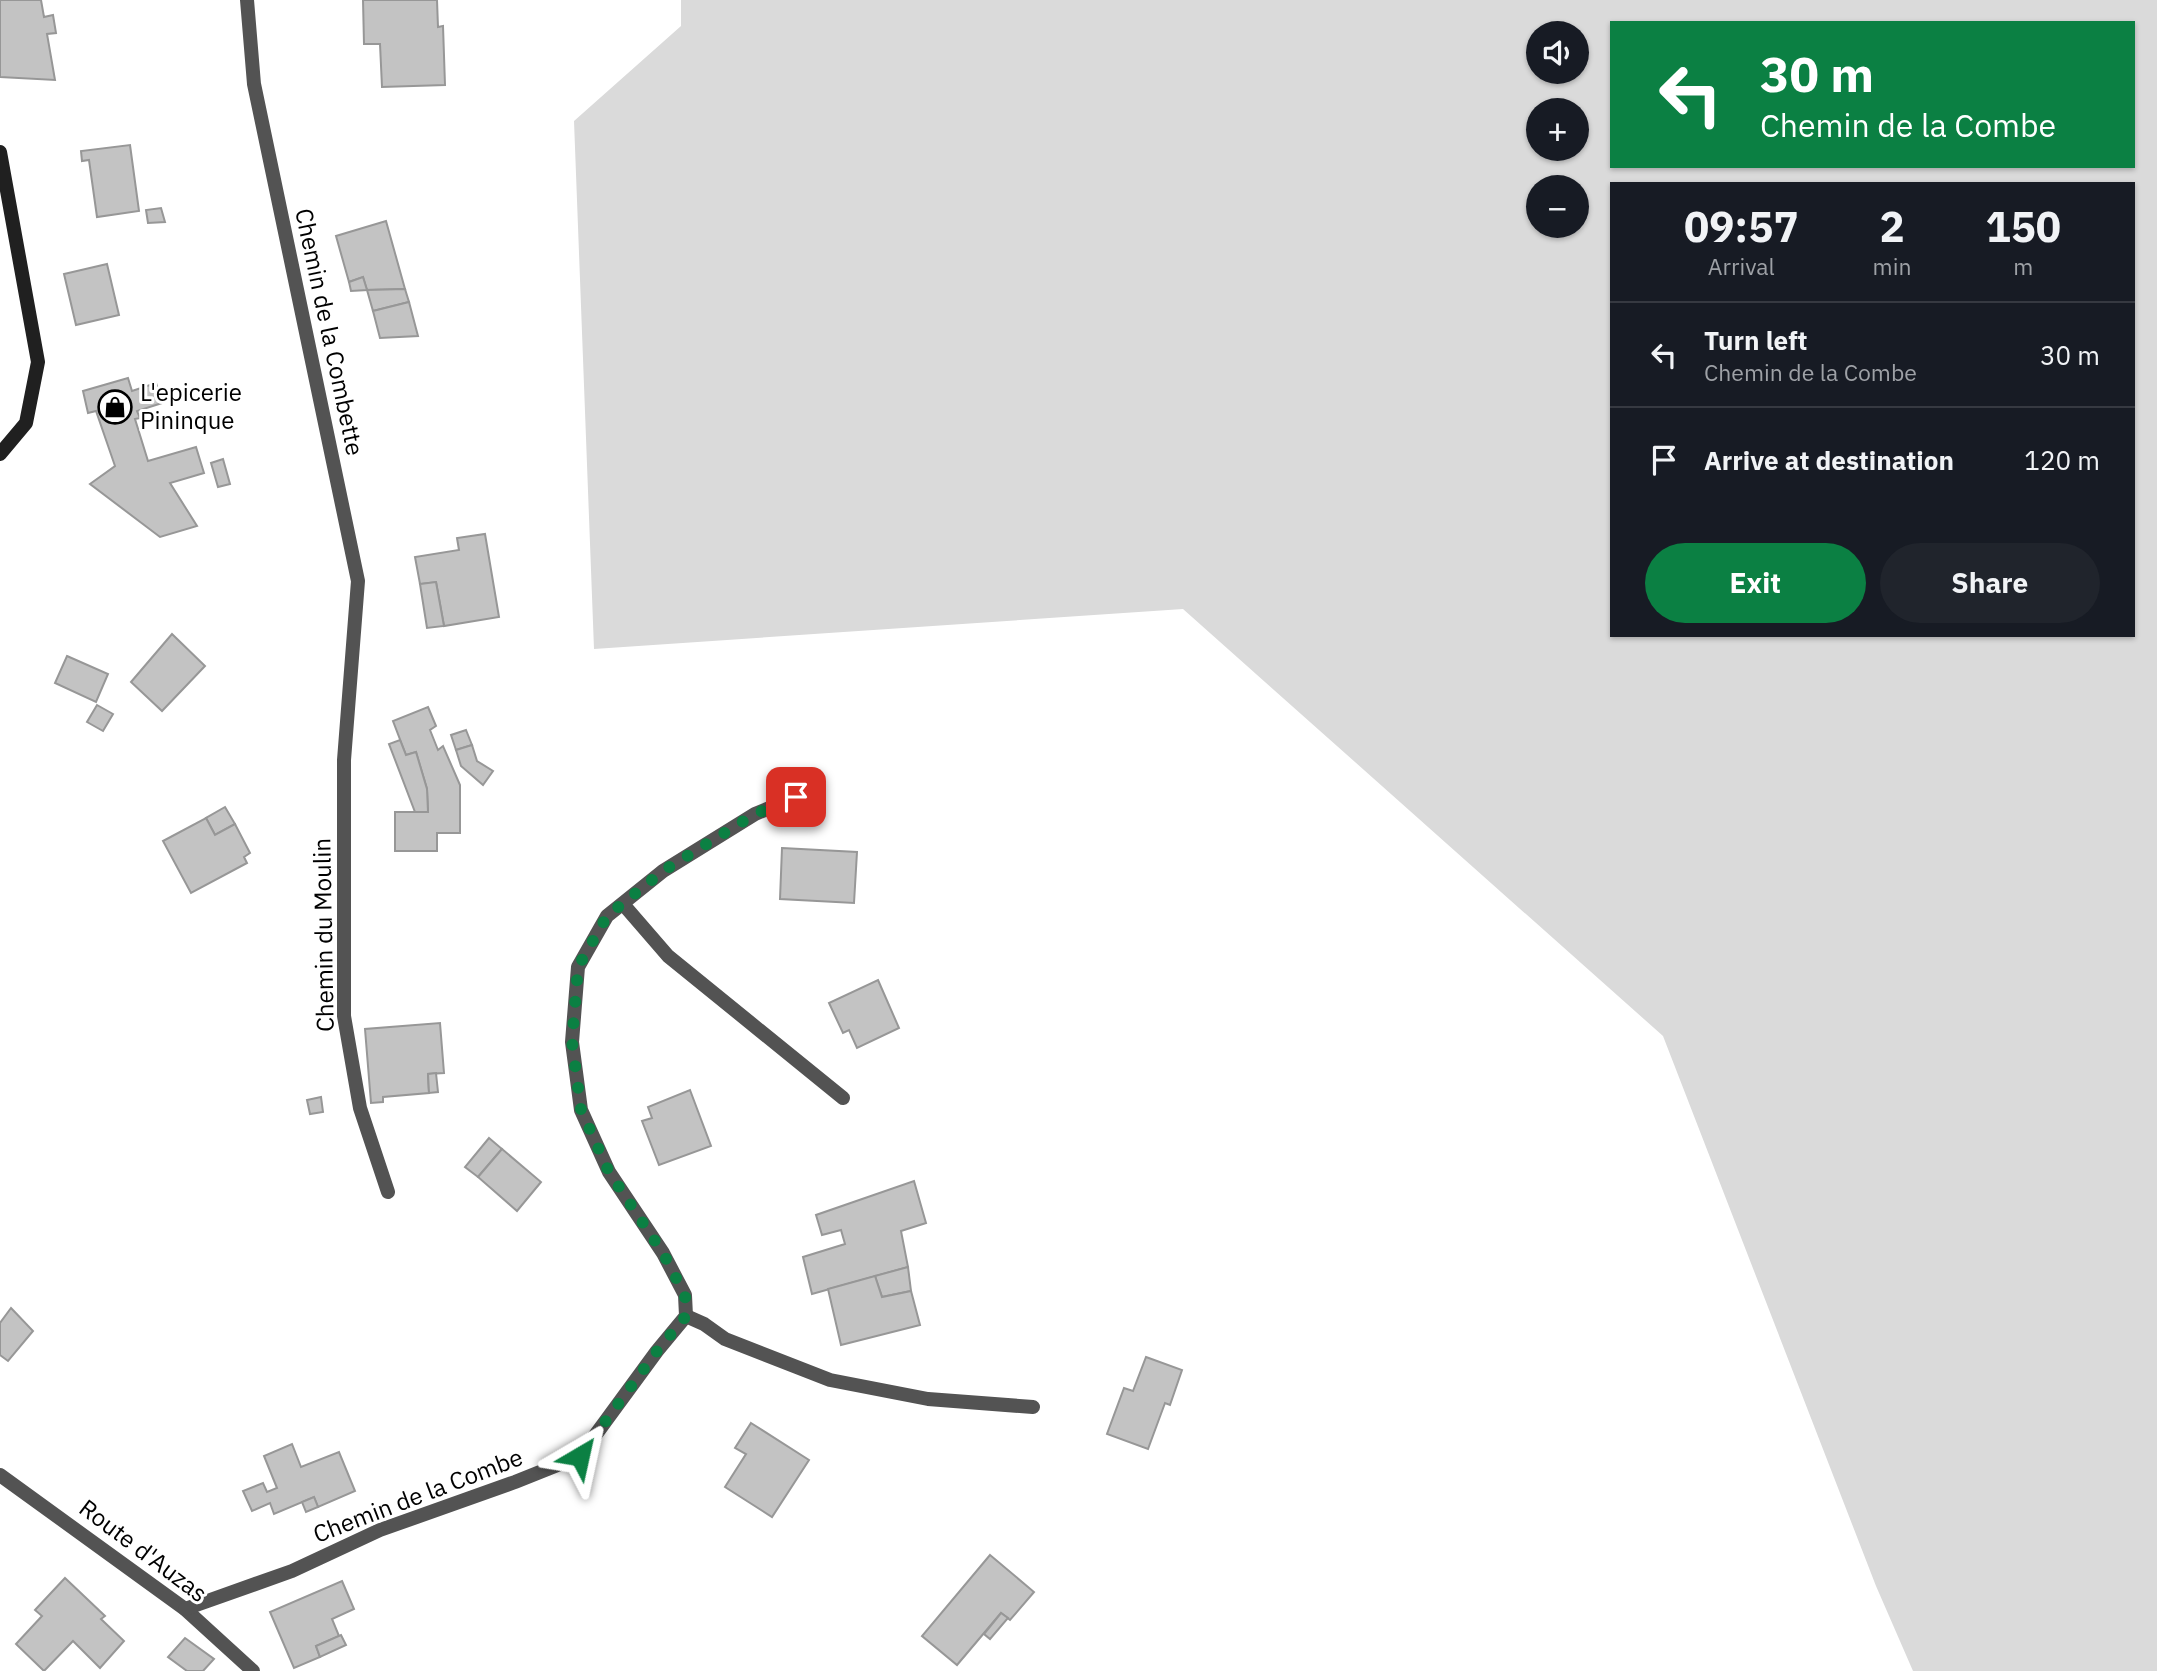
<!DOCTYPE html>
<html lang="en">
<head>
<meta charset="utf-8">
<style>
	body { margin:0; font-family:"IBM Plex Sans",sans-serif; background:#20242c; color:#f1f3f6; height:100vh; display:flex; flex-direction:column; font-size:26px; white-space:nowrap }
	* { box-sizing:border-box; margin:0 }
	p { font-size:23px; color:#9ea1a6 }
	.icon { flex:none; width:38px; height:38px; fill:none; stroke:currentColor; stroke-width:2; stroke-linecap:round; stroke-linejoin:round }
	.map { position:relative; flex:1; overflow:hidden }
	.panel { position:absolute; left:1610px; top:182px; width:525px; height:455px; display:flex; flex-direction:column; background:#171b24; border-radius:0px; box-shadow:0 2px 5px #0004 }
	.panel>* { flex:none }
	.banner { position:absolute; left:1610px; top:21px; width:525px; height:147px; border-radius:0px; box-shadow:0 2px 5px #0004; background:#0b8043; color:#fff; overflow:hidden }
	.controls { position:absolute; left:1526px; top:21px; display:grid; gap:14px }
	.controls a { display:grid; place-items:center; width:63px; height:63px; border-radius:50%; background:#171b24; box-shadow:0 2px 5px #0004; font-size:35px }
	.pin { position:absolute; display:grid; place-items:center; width:60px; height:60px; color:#fff; margin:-30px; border-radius:14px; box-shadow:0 4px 10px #0006 }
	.me { position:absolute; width:77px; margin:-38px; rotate:36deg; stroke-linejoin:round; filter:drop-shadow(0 0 5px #0008) }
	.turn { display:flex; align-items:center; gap:24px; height:147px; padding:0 35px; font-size:32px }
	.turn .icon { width:91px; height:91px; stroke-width:2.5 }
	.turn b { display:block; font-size:49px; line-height:60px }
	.eta { display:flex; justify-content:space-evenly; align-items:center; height:119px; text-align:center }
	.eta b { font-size:42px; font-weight:700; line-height:49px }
	.primary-button { display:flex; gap:14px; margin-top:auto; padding:14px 35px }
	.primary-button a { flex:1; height:80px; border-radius:42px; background:#0b8043; color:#fff; font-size:28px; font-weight:700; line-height:80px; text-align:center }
	.primary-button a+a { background:#20242c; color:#f1f3f6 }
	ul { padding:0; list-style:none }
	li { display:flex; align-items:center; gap:21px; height:105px; padding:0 35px; border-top:2px solid #363941 }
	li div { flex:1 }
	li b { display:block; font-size:26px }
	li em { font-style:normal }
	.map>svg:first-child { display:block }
</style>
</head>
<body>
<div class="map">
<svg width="2157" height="1671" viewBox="0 0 2157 1671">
	<rect width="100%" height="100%" fill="#fff"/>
	<path fill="#dadada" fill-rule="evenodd" d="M681,0h1476v1671h-244l-37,-85 -213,-550 -480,-427 -589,40 -20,-528 107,-95zM1612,23h521v143h-521zM1538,33h39v39h-39zM1538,110h39v39h-39zM1612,184h521v451h-521zM1538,187h39v39h-39z"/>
	<g fill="#c3c3c3" stroke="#979797" stroke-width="2">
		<path d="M0,0h41l3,17 9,-2 3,18 -9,1 8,46 -55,-3z"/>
		<path d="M363,0h74l1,27 5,-1 2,59 -63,2 -2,-43h-16z"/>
		<path d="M130,145l9,66 -42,6 -8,-57 -7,1 -1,-10z"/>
		<path d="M161,208l4,14 -17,1 -2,-13z"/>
		<path d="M386,221l19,68 -38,1 -4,-13 -14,5 -13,-46z"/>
		<path d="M107,264l12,51 -43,10 -12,-51z"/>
		<path d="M363,277l4,13 -16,1 -2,-9z"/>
		<path d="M405,289l4,13 -36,9 -6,-21z"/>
		<path d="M409,302l9,34 -38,2 -7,-27z"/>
		<path d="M128,378l4,13 24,-8 6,20 -25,8 3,7 -5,1 13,42 48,-14 8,26 -34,10 27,43 -37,11 -70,-53 25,-18 -19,-55 -8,2 -5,-22z"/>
		<path d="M223,459l7,25 -12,3 -7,-24z"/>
		<path d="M485,534l14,83 -55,9 -8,-44 -16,2 -5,-27 44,-7 -2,-12z"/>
		<path d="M436,582l8,44 -17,2 -7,-44z"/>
		<path d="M172,634l33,32 -43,45 -31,-29z"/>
		<path d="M67,656l41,18 -12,28 -41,-19z"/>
		<path d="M97,705l16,9 -10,17 -16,-9z"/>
		<path d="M428,707l8,19 -6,4 8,20 5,-4 17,39v48h-23v18h-42v-39h33l-1,-23 -11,-37 -10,3 -13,-34z"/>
		<path d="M466,730l6,15 -16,5 -5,-15z"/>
		<path d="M400,740l6,15 10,-3 11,37 1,23h-13l-26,-68z"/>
		<path d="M472,745l5,16 16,10 -10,14 -22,-19 -5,-16z"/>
		<path d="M225,807l10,17 -20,11 -9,-17z"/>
		<path d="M206,818l9,17 20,-11 15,29 -6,4 3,6 -56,30 -28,-52z"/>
		<path d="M782,848l75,4 -3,51 -74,-4z"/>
		<path d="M878,980l21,48 -42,20 -8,-18 -6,3 -14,-30z"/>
		<path d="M440,1023l4,50 -16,1 1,19 -46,4v5l-12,1 -6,-74z"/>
		<path d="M436,1073l2,19 -9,1 -1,-19z"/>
		<path d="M690,1090l21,56 -52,19 -17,-44 10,-3 -4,-11z"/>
		<path d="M321,1097l2,15 -13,2 -3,-14z"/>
		<path d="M489,1138l13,11 -24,28 -13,-10z"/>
		<path d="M502,1149l39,33 -24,29 -39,-34z"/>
		<path d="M914,1181l12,42 -25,8 7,36 -96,27 -9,-37 42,-13 -4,-14 -19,5 -6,-20z"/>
		<path d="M908,1267l3,24 -29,6 -7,-21z"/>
		<path d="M875,1276l7,21 29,-6 9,34 -79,20 -13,-56z"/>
		<path d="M11,1308l22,23 -25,30 -8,-6v-32z"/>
		<path d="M1146,1357l36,13 -12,35 -5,-2 -17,46 -41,-15 17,-46 9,3z"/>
		<path d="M751,1423l58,37 -37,57 -47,-30 21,-33 -11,-6z"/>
		<path d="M292,1444l9,23 38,-15 16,39 -37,16 -4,-10 -40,17 -4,-11 -18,8 -9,-20 20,-8 4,9 10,-4 -13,-32z"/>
		<path d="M314,1497l4,10 -12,5 -4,-10z"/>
		<path d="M990,1555l44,37 -24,28 -9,-7 -44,52 -35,-29z"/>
		<path d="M65,1578l40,38 -4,3 23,22 -24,27 -27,-27 -29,30 -28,-27 26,-28 -7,-6z"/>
		<path d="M342,1581l12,28 -22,10 7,17 -23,10 4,11 -26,11 -24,-56z"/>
		<path d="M1001,1613l7,5 -18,21 -6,-5z"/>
		<path d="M341,1635l5,10 -26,12 -4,-11z"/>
		<path d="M185,1638l29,21 -11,12h-16l-19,-14z"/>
	</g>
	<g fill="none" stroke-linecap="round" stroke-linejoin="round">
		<path stroke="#535353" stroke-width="14" d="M623,904l45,52 175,142"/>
		<g stroke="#535353" stroke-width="14">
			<path d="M247,0l7,84 104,497 -14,179v256l16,92 28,84"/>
			<path d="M686,1316l18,8 21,15 105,41 98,19 105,8"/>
			<path d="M0,1475l185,134 68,62"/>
			<path d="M185,1609l107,-38 88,-41 135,-48 65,-26 77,-105 29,-35 -1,-21 -22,-42 -54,-81 -28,-62 -9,-68 6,-75 29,-51 56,-45 92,-57 41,-17"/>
		</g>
		<path stroke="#202020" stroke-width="14" d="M0,152l38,210 -12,61 -26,31"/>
	</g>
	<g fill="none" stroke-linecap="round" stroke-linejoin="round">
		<path stroke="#0b8043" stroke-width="12" stroke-dasharray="0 21.6" d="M580,1456l77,-105 29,-35 -1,-21 -22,-42 -54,-81 -28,-62 -9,-68 6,-75 29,-51 56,-45 92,-57 41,-17"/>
	</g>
	<defs>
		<symbol id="shop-ring" viewBox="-11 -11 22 22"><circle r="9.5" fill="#fff" stroke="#000" stroke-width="1.5"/><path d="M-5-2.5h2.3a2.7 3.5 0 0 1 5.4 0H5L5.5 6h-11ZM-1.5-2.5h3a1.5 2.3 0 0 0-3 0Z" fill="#000"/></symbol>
	</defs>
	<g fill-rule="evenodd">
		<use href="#shop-ring" x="96" y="388" width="38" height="38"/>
	</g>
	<g text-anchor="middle" stroke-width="6" stroke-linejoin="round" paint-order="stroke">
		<g font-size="24" fill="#000" stroke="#fff">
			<text transform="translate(329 332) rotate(78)" y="8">Chemin de la Combette</text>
			<text transform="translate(324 935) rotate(-91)" y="8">Chemin du Moulin</text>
			<text transform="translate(418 1496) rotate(-21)" y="8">Chemin de la Combe</text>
			<text transform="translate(143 1551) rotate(37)" y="8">Route d'Auzas</text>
		</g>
		<g font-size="24" fill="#000" stroke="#fff" text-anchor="start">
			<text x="140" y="401">L'epicerie<tspan x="140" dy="28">Pininque</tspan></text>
		</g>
	</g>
</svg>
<div class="controls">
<a><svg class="icon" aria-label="sound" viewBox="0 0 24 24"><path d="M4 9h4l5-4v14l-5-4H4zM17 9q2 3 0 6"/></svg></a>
<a>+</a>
<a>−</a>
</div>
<div class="pin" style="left:796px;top:797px;background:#d93025"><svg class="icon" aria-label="arrive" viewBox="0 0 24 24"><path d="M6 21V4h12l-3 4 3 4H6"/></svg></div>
<svg class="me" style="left:580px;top:1456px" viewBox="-20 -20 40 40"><path d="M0-17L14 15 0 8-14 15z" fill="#0b8043" stroke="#fff" stroke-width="4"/></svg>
<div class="banner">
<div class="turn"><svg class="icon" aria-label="left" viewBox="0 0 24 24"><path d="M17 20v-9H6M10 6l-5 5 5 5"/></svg><div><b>30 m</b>Chemin de la Combe</div></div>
</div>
<section class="panel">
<div class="eta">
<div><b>09:57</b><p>Arrival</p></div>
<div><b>2</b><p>min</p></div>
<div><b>150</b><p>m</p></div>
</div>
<ul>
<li><svg class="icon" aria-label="left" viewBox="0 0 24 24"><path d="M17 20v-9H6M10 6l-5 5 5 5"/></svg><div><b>Turn left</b><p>Chemin de la Combe</p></div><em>30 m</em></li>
<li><svg class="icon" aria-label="arrive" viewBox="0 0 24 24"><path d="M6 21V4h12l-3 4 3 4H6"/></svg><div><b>Arrive at destination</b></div><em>120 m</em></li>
</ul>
<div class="primary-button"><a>Exit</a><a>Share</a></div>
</section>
</div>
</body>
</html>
